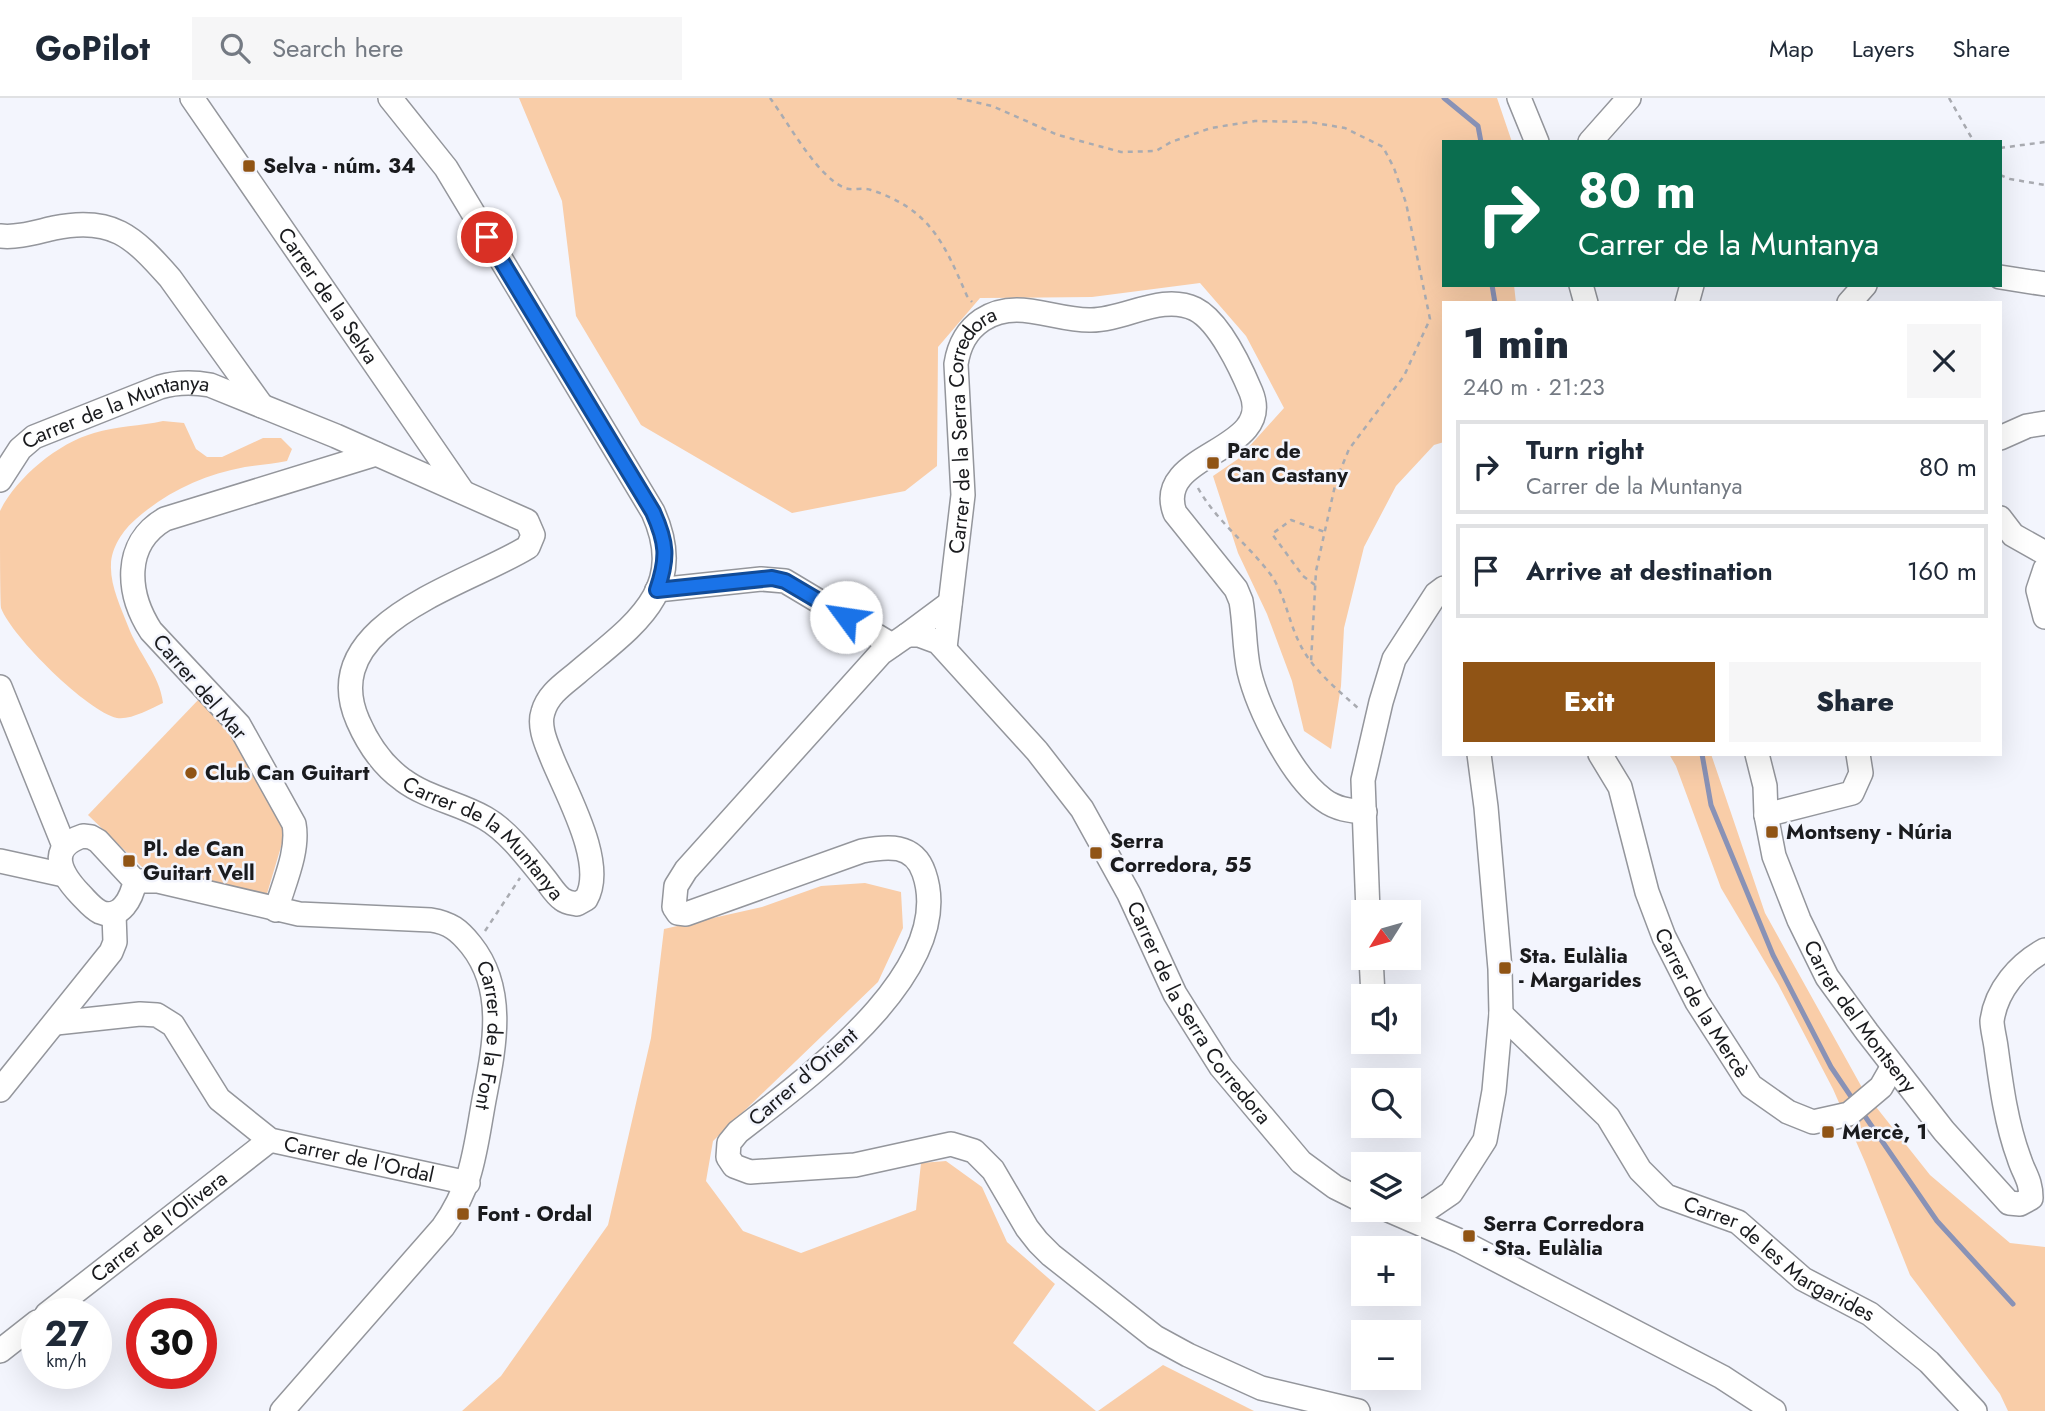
<!DOCTYPE html>
<html lang="en">
<head>
<meta charset="utf-8">
<style>
	body { margin:0; font-family:Jost,sans-serif; background:#f6f6f7; color:#1f2937; height:100vh; display:flex; flex-direction:column; font-size:26px; white-space:nowrap }
	* { box-sizing:border-box; margin:0 }
	p { font-size:23px; color:#747a83 }
	.icon { flex:none; width:38px; height:38px; fill:none; stroke:currentColor; stroke-width:2; stroke-linecap:round; stroke-linejoin:round }
	.map { position:relative; flex:1; overflow:hidden }
	.side { position:absolute; left:1442px; top:203px; width:560px; height:455px; display:flex; flex-direction:column; background:#fff; border-radius:0px; box-shadow:0 7px 28px #0002 }
	.side>* { flex:none }
	.top-card { position:absolute; left:1442px; top:42px; width:560px; height:147px; border-radius:0px; box-shadow:0 7px 28px #0002; background:#0b6e4f; color:#fff; overflow:hidden }
	.needle { width:46px; rotate:233deg }
	.tools { position:absolute; left:1351px; top:802px; display:grid; gap:14px }
	.tools a { display:grid; place-items:center; width:70px; height:70px; border-radius:0px; background:#fff; box-shadow:0 7px 28px #0002; font-size:35px }
	.speed { position:absolute; left:21px; top:1200px; display:flex; gap:14px; font-size:35px; font-weight:700; text-align:center }
	.speed>* { display:grid; place-content:center; width:91px; height:91px; border-radius:50%; background:#fff; box-shadow:0 7px 28px #0002; line-height:1 }
	.speed small { font-size:18px; font-weight:400 }
	.speed .limit { border:10px solid #d22; background:#fff; color:#111 }
	.pin { position:absolute; display:grid; place-items:center; width:60px; height:60px; color:#fff; margin:-30px; border:4px solid #fff; border-radius:50%; box-shadow:0 2px 7px #0007 }
	.me { position:absolute; width:77px; margin:-38px; rotate:301deg; stroke-linejoin:round; filter:drop-shadow(0 0 5px #0008) }
	.turn { display:flex; align-items:center; gap:24px; height:147px; padding:0 21px; font-size:32px }
	.turn .icon { width:91px; height:91px; stroke-width:2.5 }
	.turn b { display:block; font-size:49px; line-height:60px }
	.round { display:grid; place-items:center; flex:none; width:74px; height:74px; border-radius:0px; background:#f6f6f7 }
	.overview { display:flex; align-items:center; justify-content:space-between; height:119px; padding:0 21px }
	h1 { font-size:42px; font-weight:800; line-height:52px }
	.button { display:flex; gap:14px; margin-top:auto; padding:14px 21px }
	.button a { flex:1; height:80px; border-radius:0px; background:#905415; color:#fff; font-size:28px; font-weight:800; line-height:80px; text-align:center }
	.button a+a { background:#f6f6f7; color:#1f2937 }
	ul { padding:0; list-style:none }
	li { display:flex; align-items:center; gap:21px; height:94px; margin:0 14px 10px; padding:0 7px; border:4px solid #e0e1e3; border-radius:0px }
	li div { flex:1 }
	li b { display:block; font-size:26px }
	li em { font-style:normal }
	header { display:flex; align-items:center; gap:42px; box-sizing:border-box; height:98px; padding:0 35px; background:#fff; border-bottom:2px solid #e0e1e3 }
	header strong { font-size:33px }
	nav { display:flex; gap:38px; margin-inline-start:auto; font-size:24px }
	.search { width:490px; height:63px; background:#f6f6f7; display:flex; align-items:center; gap:18px; box-sizing:border-box; padding:0 24px; border-radius:0px; color:#747a83; font-size:26px }
	.map>svg:first-child { display:block }
</style>
</head>
<body>
<header>
<strong>GoPilot</strong>
<div class="search"><svg class="icon" aria-label="search" viewBox="0 0 24 24"><circle cx="10" cy="10" r="6"/><path d="M15 15l6 6"/></svg>Search here</div>
<nav><a>Map</a><a>Layers</a><a>Share</a></nav>
</header>
<div class="map">
<svg width="2045" height="1313" viewBox="0 0 2045 1313">
	<rect width="100%" height="100%" fill="#f3f5fd"/>
	<g fill="#f9cda8">
		<path d="M519,0h978l15,44h-68v143h70l2,18h-72v139l-10,3 -38,41 -32,61 -20,81 -3,58 -10,63 -27,-18 -12,-50 -25,-67 -29,-61 -25,-77 25,-17 46,-51 -38,-72 -46,-53 -108,14 -112,1 -42,49 -1,119 -32,25 -113,22 -151,-88 -65,-109 -14,-115z"/>
		<path d="M163,323l21,2 12,26 11,8h15l41,-19h18l11,11 -5,12c-14,3 -28,4 -42,6 -42,8 -77,24 -109,52 -13,11 -25,29 -25,46 -1,20 10,43 17,61 10,27 32,49 35,77 -13,6 -32,17 -46,15 -29,-6 -105,-81 -116,-110 -1,-12 -1,-79 -1,-97 16,-33 58,-68 94,-78 22,-7 47,-7 69,-12z"/>
		<path d="M200,600l30,32 56,100 -20,67 -124,-30 -54,-52z"/>
		<path d="M1669,656h42l54,159 100,180 65,82 80,68 35,4v164h-37l-8,-17 -90,-119 -45,-113 -32,-73 -55,-105 -57,-96 -45,-122z"/>
		<path d="M865,785l36,9 2,36 -25,54 -165,159 -7,40 37,50 58,22 115,-43 5,-47 25,-2 36,26 25,55 48,42 -42,59 83,68h-634l39,-35 107,-151 43,-187 13,-109 98,-22 59,-21z"/>
		<path d="M1163,1267l91,46h-156z"/>
	</g>
	<g fill="none" stroke-linecap="round" stroke-linejoin="round">
		<g stroke="#8992b6" stroke-width="5">
			<path d="M1444,0l34,28 3,16"/>
			<path d="M1492,187l3,18"/>
			<path d="M1702,656l9,51 62,150 58,112 23,34"/>
			<path d="M1862,1014l75,109 76,83"/>
		</g>
		<defs>
			<g id="minor">
				<path id="s1" d="M192,0l271,394"/>
				<path d="M1519,0l18,44"/>
				<path d="M1590,44l39,-44"/>
				<path d="M0,138c18,2 36,-4 54,-8 58,-12 79,8 116,50l92,128"/>
				<path d="M2000,179l45,7"/>
				<path d="M1581,187l5,18"/>
				<path d="M1687,205l5,-18"/>
				<path d="M1849,205l16,-18"/>
				<path d="M2000,340l27,-12 18,-3"/>
				<path id="s2" d="M0,382l20,-31 14,-12 126,-50c17,-5 33,-5 50,-2l126,51 191,85 6,14 -5,12c-61,38 -213,76 -170,174 10,23 24,44 45,59 24,18 56,23 82,38 23,13 43,40 60,61 5,6 10,15 17,20 5,4 10,4 15,5l9,-5c21,-35 -20,-106 -34,-141 -5,-13 -14,-31 -9,-46 5,-18 21,-28 34,-39 55,-47 112,-81 76,-161l-207,-344 -56,-70"/>
				<path d="M2000,420l13,17 32,18"/>
				<path d="M2045,471l-7,21 7,27"/>
				<path d="M657,492l104,-11 24,2 107,64"/>
				<path id="s3" d="M950,505l-43,32h12l19,7 99,109 45,58 47,85 46,100 46,73 80,95 34,25 28,14"/>
				<path d="M907,537l-26,18 -195,217 -10,16 -2,21 4,6 8,1 176,-63c25,-5 52,-8 62,22 34,98 -121,208 -186,259l-9,11 -1,14 6,9 16,6 105,-7 96,-21 23,7 19,19 34,58 11,14 13,13 104,82 33,18 73,33 97,23"/>
				<path id="s4" d="M945,550l18,-153 -7,-131c3,-19 10,-33 26,-44 35,-23 72,1 109,0 34,0 71,-27 104,-11 24,12 46,59 56,83 25,61 -99,60 -76,121l61,76 5,12c4,23 3,47 8,70 9,38 43,106 75,129 12,9 26,11 41,12"/>
				<path d="M0,589l64,159"/>
				<path id="s5" d="M1600,656l20,33 27,105 17,45 33,65 54,84 37,26 25,10 36,-8 32,-27 12,-21"/>
				<path id="s6" d="M1757,656l8,32 1,29 8,41 25,64 28,57 40,55 77,99 65,72 11,1 11,-6c0,-18 -7,-24 -12,-40 -13,-35 -18,-74 -23,-111 -1,-8 -4,-19 -4,-26 4,-31 27,-57 53,-71"/>
				<path d="M1766,717l86,-22 9,-20 -3,-19"/>
				<path d="M83,738l8,1 7,4 37,40c-3,16 -14,40 -35,31 -8,-4 -14,-12 -20,-18 -19,-20 -34,-46 3,-58z"/>
				<path d="M0,763l64,14"/>
				<path id="s7" d="M135,783h23l141,33 132,6c19,3 28,10 40,25 36,45 23,103 13,155 -9,49 -11,85 -41,127l-161,184"/>
				<path d="M276,812c8,-27 23,-59 18,-86l-55,-99 -88,-94c-24,-37 -29,-87 14,-112l211,-65"/>
				<path d="M1368,814l-5,-132 18,-78 13,-43 42,-65 8,-6"/>
				<path d="M1371,859l2,39"/>
				<path id="s8" d="M1501,916l107,103 32,53 26,26 72,26 65,57 67,35 59,48 46,49"/>
				<path id="s9" d="M56,925l84,-9 17,1 16,10 46,74 51,41 198,43"/>
				<path d="M0,992l111,-138 4,-10 -1,-28"/>
				<path d="M1386,1111l74,32 262,136 52,34"/>
				<path d="M1408,1119l21,-9 22,-15 34,-53 9,-49 7,-77 -1,-45 -14,-162 -7,-53"/>
				<path id="s10" d="M47,1216l223,-174"/>
				<path d="M0,1253l37,-29"/>
			</g>
		</defs>
		<use href="#minor" stroke="#94969c" stroke-width="26"/>
		<g stroke="#a9abb1" stroke-width="2.5" stroke-dasharray="5 5" stroke-linecap="butt">
			<path d="M770,0c18,24 47,79 75,90 8,3 18,-1 26,2 59,19 73,53 96,106l5,6"/>
			<path d="M957,0l35,8 66,29 63,17 35,-1 15,-9 40,-14 44,-7 54,1 36,6 38,19 11,21 12,35 24,116 -26,57 -55,73 -13,32 -20,90 -5,91"/>
			<path d="M1949,0l25,44"/>
			<path d="M2000,50l45,-6"/>
			<path d="M2000,77l10,4 35,6"/>
			<path d="M1198,390c19,34 50,56 73,87 14,20 17,44 27,65 12,28 39,49 61,69"/>
			<path d="M1315,487l-12,-9 -31,-42 19,-14 34,12"/>
			<path d="M485,833l35,-53"/>
		</g>
		<use href="#minor" stroke="#fff" stroke-width="23"/>
	</g>
	<g fill="none" stroke-linecap="round" stroke-linejoin="round">
		<defs>
			<path id="route" d="M487,139l166,275c14,31 15,46 4,78l115,-12 13,3 61,36"/>
		</defs>
		<use href="#route" stroke="#114b97" stroke-width="18"/>
		<use href="#route" stroke="#1a73e8" stroke-width="12"/>
	</g>
	<g fill="#905415" stroke="#f3f5fd" stroke-width="2.5">
		<rect x="242" y="61" width="14" height="14" rx="3.5"/>
		<rect x="1206" y="358" width="14" height="14" rx="3.5"/>
		<circle cx="191" cy="675" r="7"/>
		<rect x="1765" y="727" width="14" height="14" rx="3.5"/>
		<rect x="1089" y="748" width="14" height="14" rx="3.5"/>
		<rect x="122" y="756" width="14" height="14" rx="3.5"/>
		<rect x="1498" y="863" width="14" height="14" rx="3.5"/>
		<rect x="1821" y="1027" width="14" height="14" rx="3.5"/>
		<rect x="456" y="1109" width="14" height="14" rx="3.5"/>
		<rect x="1462" y="1131" width="14" height="14" rx="3.5"/>
	</g>
	<g text-anchor="middle" stroke-width="5" stroke-linejoin="round" paint-order="stroke">
		<g font-size="21" font-weight="bold" fill="#1a1b1e" stroke="#f3f5fd" text-anchor="start">
			<text x="263" y="75">Selva - núm. 34</text>
			<text x="1227" y="360">Parc de<tspan x="1227" dy="24">Can Castany</tspan></text>
			<text x="205" y="682">Club Can Guitart</text>
			<text x="1786" y="741">Montseny - Núria</text>
			<text x="1110" y="750">Serra<tspan x="1110" dy="24">Corredora, 55</tspan></text>
			<text x="143" y="758">Pl. de Can<tspan x="143" dy="24">Guitart Vell</tspan></text>
			<text x="1519" y="865">Sta. Eulàlia<tspan x="1519" dy="24">- Margarides</tspan></text>
			<text x="1842" y="1041">Mercè, 1</text>
			<text x="477" y="1123">Font - Ordal</text>
			<text x="1483" y="1133">Serra Corredora<tspan x="1483" dy="24">- Sta. Eulàlia</tspan></text>
		</g>
		<g font-size="21" fill="#1a1b1e" stroke="#f3f5fd">
			<text dy="7" stroke="none"><textPath href="#s1" startOffset="240">Carrer de la Selva</textPath></text>
			<text dy="7" stroke="none"><textPath href="#s2" startOffset="142">Carrer de la Muntanya</textPath></text>
			<text dy="7" stroke="none"><textPath href="#s4" startOffset="224">Carrer de la Serra Corredora</textPath></text>
			<text transform="translate(200 589) rotate(49)" y="7">Carrer del Mar</text>
			<text dy="7" stroke="none"><textPath href="#s2" startOffset="1062">Carrer de la Muntanya</textPath></text>
			<text dy="7" stroke="none"><textPath href="#s5" startOffset="271">Carrer de la Mercè</textPath></text>
			<text dy="7" stroke="none"><textPath href="#s3" startOffset="542">Carrer de la Serra Corredora</textPath></text>
			<text dy="7" stroke="none"><textPath href="#s6" startOffset="287">Carrer del Montseny</textPath></text>
			<text dy="7" stroke="none"><textPath href="#s7" startOffset="444">Carrer de la Font</textPath></text>
			<text transform="translate(803 979) rotate(-41)" y="7">Carrer d'Orient</text>
			<text dy="7" stroke="none"><textPath href="#s9" startOffset="364">Carrer de l'Ordal</textPath></text>
			<text dy="7" stroke="none"><textPath href="#s10" startOffset="142">Carrer de l'Olivera</textPath></text>
			<text dy="7" stroke="none"><textPath href="#s8" startOffset="378">Carrer de les Margarides</textPath></text>
		</g>
	</g>
</svg>
<div class="tools">
<a><svg class="needle" viewBox="-14 -14 28 28"><path d="M0-13l5 13h-10z" fill="#e53935"/><path d="M0 13l5-13h-10z" fill="#747a83"/></svg></a>
<a><svg class="icon" aria-label="sound" viewBox="0 0 24 24"><path d="M4 9h4l5-4v14l-5-4H4zM17 9q2 3 0 6"/></svg></a>
<a><svg class="icon" aria-label="search" viewBox="0 0 24 24"><circle cx="10" cy="10" r="6"/><path d="M15 15l6 6"/></svg></a>
<a><svg class="icon" aria-label="layers" viewBox="0 0 24 24"><path d="M12 4l9 5-9 5-9-5zM3 14l9 5 9-5"/></svg></a>
<a>+</a>
<a>−</a>
</div>
<div class="speed"><div>27<small>km/h</small></div><div class="limit">30</div></div>
<div class="pin" style="left:487px;top:139px;background:#d93025"><svg class="icon" aria-label="arrive" viewBox="0 0 24 24"><path d="M6 21V4h12l-3 4 3 4H6"/></svg></div>
<svg class="me" style="left:846px;top:519px" viewBox="-20 -20 40 40"><circle r="19" fill="#fff"/><path d="M0-13L10 11 0 6-10 11z" fill="#1a73e8"/></svg>
<div class="top-card">
<div class="turn"><svg class="icon" aria-label="right" viewBox="0 0 24 24"><path d="M7 20v-9h11M14 6l5 5-5 5"/></svg><div><b>80 m</b>Carrer de la Muntanya</div></div>
</div>
<section class="side">
<div class="overview"><div><h1>1 min</h1><p>240 m · 21:23</p></div><a class="round"><svg class="icon" aria-label="close" viewBox="0 0 24 24"><path d="M6 6l12 12M18 6L6 18"/></svg></a></div>
<ul>
<li><svg class="icon" aria-label="right" viewBox="0 0 24 24"><path d="M7 20v-9h11M14 6l5 5-5 5"/></svg><div><b>Turn right</b><p>Carrer de la Muntanya</p></div><em>80 m</em></li>
<li><svg class="icon" aria-label="arrive" viewBox="0 0 24 24"><path d="M6 21V4h12l-3 4 3 4H6"/></svg><div><b>Arrive at destination</b></div><em>160 m</em></li>
</ul>
<div class="button"><a>Exit</a><a>Share</a></div>
</section>
</div>
</body>
</html>
